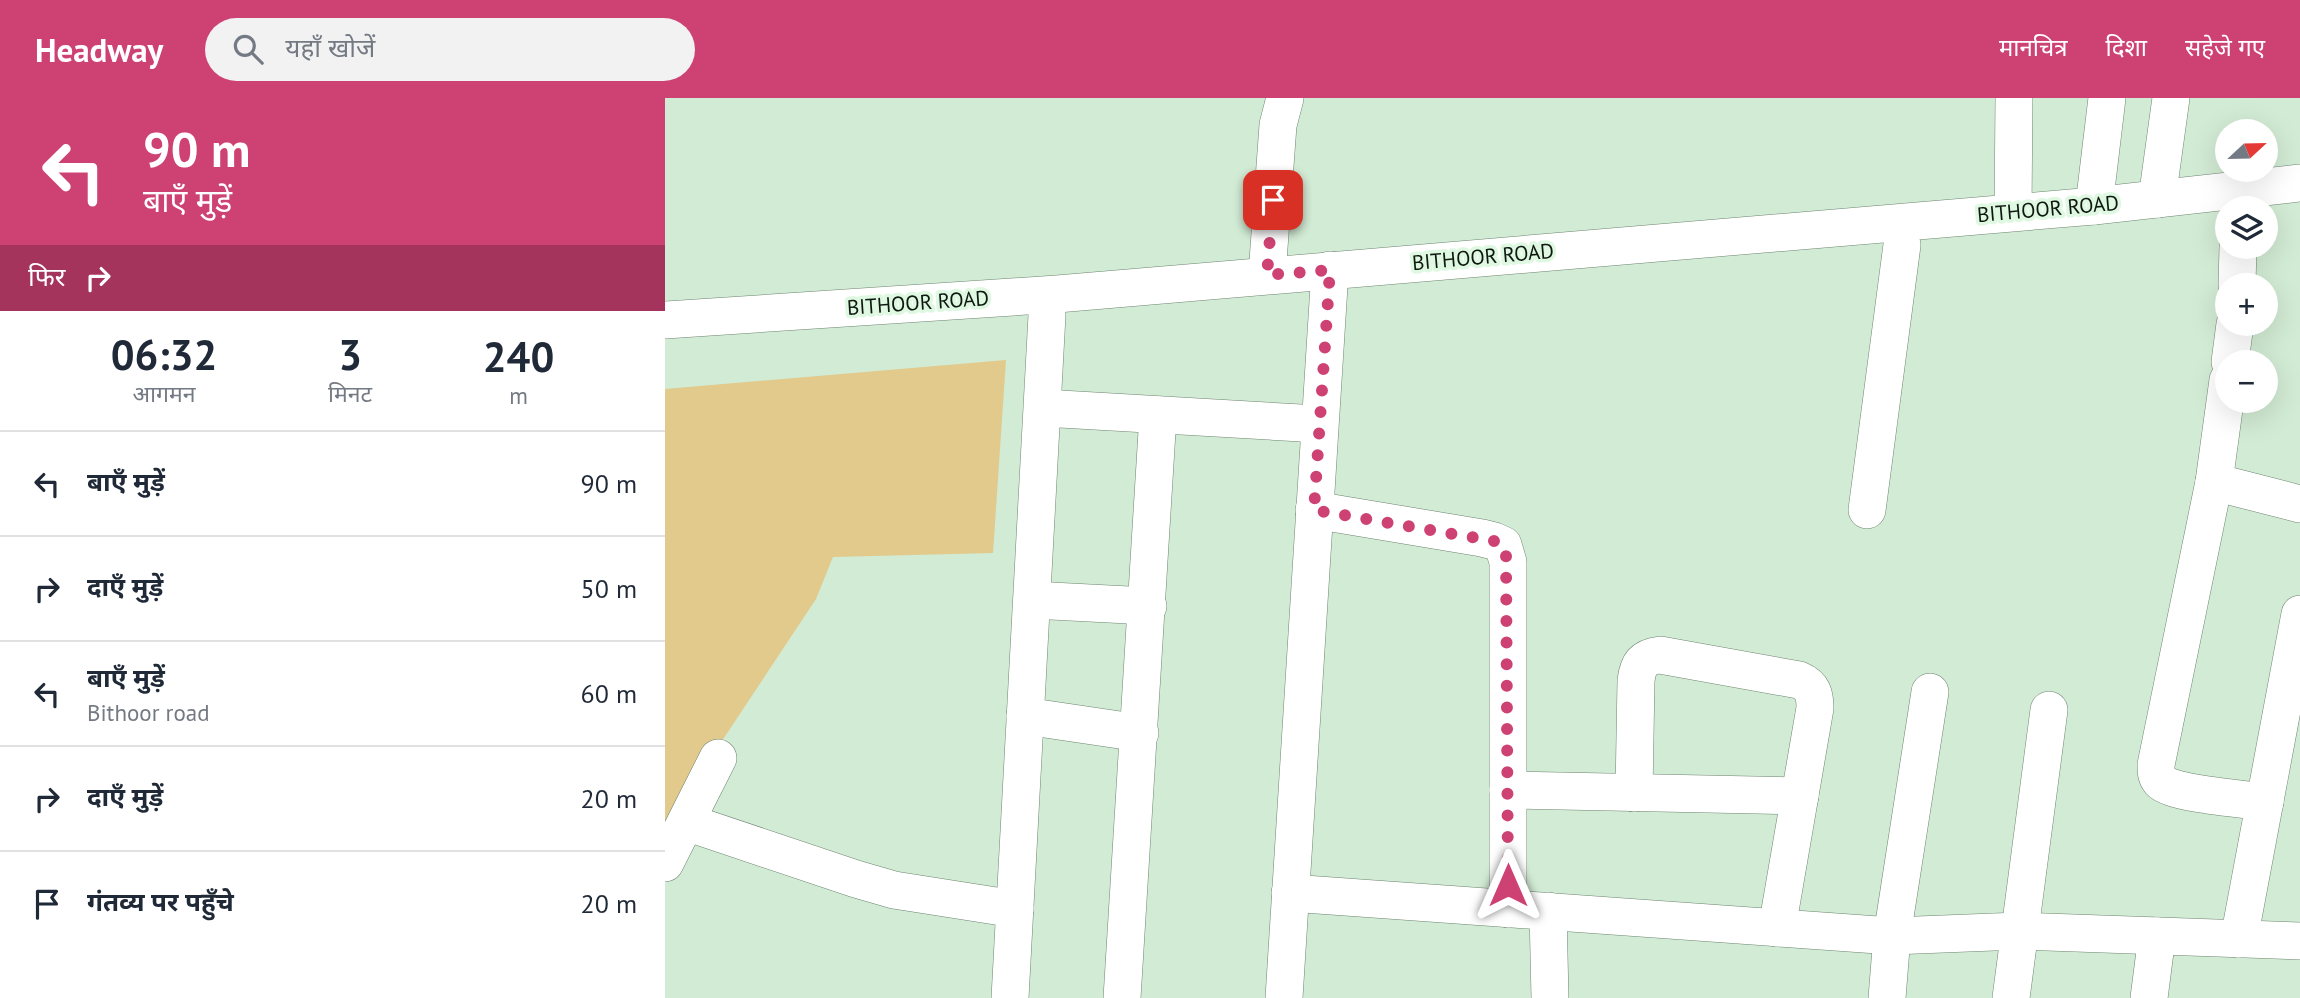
<!DOCTYPE html>
<html lang="hi">
<head>
<meta charset="utf-8">
<style>
	body { margin:0; font-family:"PT Sans","Noto Sans Devanagari",sans-serif; background:#f2f2f3; color:#1f2937; height:100vh; display:flex; flex-direction:column; font-size:26px; white-space:nowrap }
	* { box-sizing:border-box; margin:0 }
	p { font-size:23px; color:#747a83 }
	.icon { flex:none; width:38px; height:38px; fill:none; stroke:currentColor; stroke-width:2; stroke-linecap:round; stroke-linejoin:round }
	.map { position:relative; flex:1; overflow:hidden }
	.side { display:flex; flex-direction:column; background:#fff; width:665px }
	.side>* { flex:none }
	.hud { background:#ce4273; color:#fff; overflow:hidden }
	.needle { width:46px; rotate:68deg }
	.controls { position:absolute; left:1550px; top:21px; display:grid; gap:14px }
	.controls a { display:grid; place-items:center; width:63px; height:63px; border-radius:50%; background:#fff; box-shadow:0 7px 28px #0002; font-size:35px }
	.pin { position:absolute; display:grid; place-items:center; width:60px; height:60px; color:#fff; margin:-30px; border-radius:14px; box-shadow:0 4px 10px #0006 }
	.me { position:absolute; width:77px; margin:-38px; rotate:0deg; stroke-linejoin:round; filter:drop-shadow(0 0 5px #0008) }
	.turn { display:flex; align-items:center; gap:24px; height:147px; padding:0 28px; font-size:32px }
	.turn .icon { width:91px; height:91px; stroke-width:2.5 }
	.turn b { display:block; font-size:49px; line-height:60px }
	.then { display:flex; align-items:center; height:66px; padding:0 28px; background:#0003; gap:14px; font-size:26px }
	.eta { display:flex; justify-content:space-evenly; align-items:center; height:119px; text-align:center }
	.eta b { font-size:42px; font-weight:800; line-height:49px }
	ul { padding:0; list-style:none }
	li { display:flex; align-items:center; gap:21px; height:105px; padding:0 28px; border-top:2px solid #e0e1e3 }
	li div { flex:1 }
	li b { display:block; font-size:26px }
	li em { font-style:normal }
	header { display:flex; align-items:center; gap:42px; box-sizing:border-box; height:98px; padding:0 35px; background:#ce4273; color:#fff }
	header strong { font-size:33px }
	nav { display:flex; gap:38px; margin-inline-start:auto; font-size:24px }
	.search { width:490px; height:63px; background:#f2f2f3; display:flex; align-items:center; gap:18px; box-sizing:border-box; padding:0 24px; border-radius:38px; color:#747a83; font-size:26px }
	main { display:flex; flex:1; min-height:0 }
	.map>svg:first-child { display:block }
</style>
</head>
<body>
<header>
<strong>Headway</strong>
<div class="search"><svg class="icon" aria-label="search" viewBox="0 0 24 24"><circle cx="10" cy="10" r="6"/><path d="M15 15l6 6"/></svg>यहाँ खोजें</div>
<nav><a>मानचित्र</a><a>दिशा</a><a>सहेजे गए</a></nav>
</header>
<main>
<section class="side">
<div class="hud">
<div class="turn"><svg class="icon" aria-label="left" viewBox="0 0 24 24"><path d="M17 20v-9H6M10 6l-5 5 5 5"/></svg><div><b>90 m</b>बाएँ मुड़ें</div></div>
<div class="then">फिर<svg class="icon" aria-label="right" viewBox="0 0 24 24"><path d="M7 20v-9h11M14 6l5 5-5 5"/></svg></div>
</div>
<div class="eta">
<div><b>06:32</b><p>आगमन</p></div>
<div><b>3</b><p>मिनट</p></div>
<div><b>240</b><p>m</p></div>
</div>
<ul>
<li><svg class="icon" aria-label="left" viewBox="0 0 24 24"><path d="M17 20v-9H6M10 6l-5 5 5 5"/></svg><div><b>बाएँ मुड़ें</b></div><em>90 m</em></li>
<li><svg class="icon" aria-label="right" viewBox="0 0 24 24"><path d="M7 20v-9h11M14 6l5 5-5 5"/></svg><div><b>दाएँ मुड़ें</b></div><em>50 m</em></li>
<li><svg class="icon" aria-label="left" viewBox="0 0 24 24"><path d="M17 20v-9H6M10 6l-5 5 5 5"/></svg><div><b>बाएँ मुड़ें</b><p>Bithoor road</p></div><em>60 m</em></li>
<li><svg class="icon" aria-label="right" viewBox="0 0 24 24"><path d="M7 20v-9h11M14 6l5 5-5 5"/></svg><div><b>दाएँ मुड़ें</b></div><em>20 m</em></li>
<li><svg class="icon" aria-label="arrive" viewBox="0 0 24 24"><path d="M6 21V4h12l-3 4 3 4H6"/></svg><div><b>गंतव्य पर पहुँचे</b></div><em>20 m</em></li>
</ul>
</section>
<div class="map">
<svg width="1635" height="900" viewBox="0 0 1635 900">
	<rect width="100%" height="100%" fill="#d2ebd4"/>
	<path fill="#e1ca8c" d="M341,262l-13,193 -160,4 -17,42 -151,228v-438z"/>
	<g fill="none" stroke-linecap="round" stroke-linejoin="round">
		<defs>
			<g id="minor">
				<path d="M1492,101l14,-101"/>
				<path d="M1429,108l13,-108"/>
				<path d="M1348,114l1,-114"/>
				<path d="M602,177l11,-150 7,-27"/>
				<path d="M1572,187l1,-38"/>
				<path d="M0,222l392,-26 1037,-88 206,-23"/>
				<path d="M1565,264l5,-38"/>
				<path d="M1563,282l-14,102 -58,283c0,6 0,11 4,16 11,13 85,18 105,21"/>
				<path d="M378,310l276,16"/>
				<path d="M1549,384l86,22"/>
				<path d="M649,412l168,28 12,3 9,4 5,17v347"/>
				<path d="M1202,412l35,-265"/>
				<path d="M367,502l116,6"/>
				<path d="M360,618l115,17"/>
				<path d="M843,692l292,6"/>
				<path d="M969,695l2,-112c2,-17 7,-24 24,-26l139,25c14,6 16,15 16,28l-38,220"/>
				<path d="M21,724l170,57 38,11 121,19"/>
				<path d="M0,765l53,-105"/>
				<path d="M625,795l602,43 127,-5 281,10"/>
				<path d="M883,813l2,87"/>
				<path d="M1574,841l61,-325"/>
				<path d="M345,900l37,-683"/>
				<path d="M457,900l36,-583"/>
				<path d="M619,900l46,-728"/>
				<path d="M1222,900l5,-62 38,-244"/>
				<path d="M1346,900l38,-288"/>
				<path d="M1484,900l8,-62"/>
			</g>
		</defs>
		<use href="#minor" stroke="#6e8571" stroke-width="38"/>
		<use href="#minor" stroke="#fff" stroke-width="37"/>
	</g>
	<g fill="none" stroke-linecap="round" stroke-linejoin="round">
		<path stroke="#ce4273" stroke-width="12" stroke-dasharray="0 21.6" d="M608,102l-6,75 63,-5 -16,240 180,31 9,4 3,8 2,332"/>
	</g>
	<g text-anchor="middle" stroke-width="7" stroke-linejoin="round" paint-order="stroke">
		<g font-size="21" fill="#101911" stroke="#dff8e1">
			<text transform="translate(1383 111) rotate(-5)" y="7">BITHOOR ROAD</text>
			<text transform="translate(818 159) rotate(-5)" y="7">BITHOOR ROAD</text>
			<text transform="translate(253 205) rotate(-4)" y="7">BITHOOR ROAD</text>
		</g>
	</g>
</svg>
<div class="controls">
<a><svg class="needle" viewBox="-14 -14 28 28"><path d="M0-13l5 13h-10z" fill="#e53935"/><path d="M0 13l5-13h-10z" fill="#747a83"/></svg></a>
<a><svg class="icon" aria-label="layers" viewBox="0 0 24 24"><path d="M12 4l9 5-9 5-9-5zM3 14l9 5 9-5"/></svg></a>
<a>+</a>
<a>−</a>
</div>
<div class="pin" style="left:608px;top:102px;background:#d93025"><svg class="icon" aria-label="arrive" viewBox="0 0 24 24"><path d="M6 21V4h12l-3 4 3 4H6"/></svg></div>
<svg class="me" style="left:843px;top:787px" viewBox="-20 -20 40 40"><path d="M0-17L14 15 0 8-14 15z" fill="#ce4273" stroke="#fff" stroke-width="4"/></svg>
</div>
</main>
</body>
</html>
